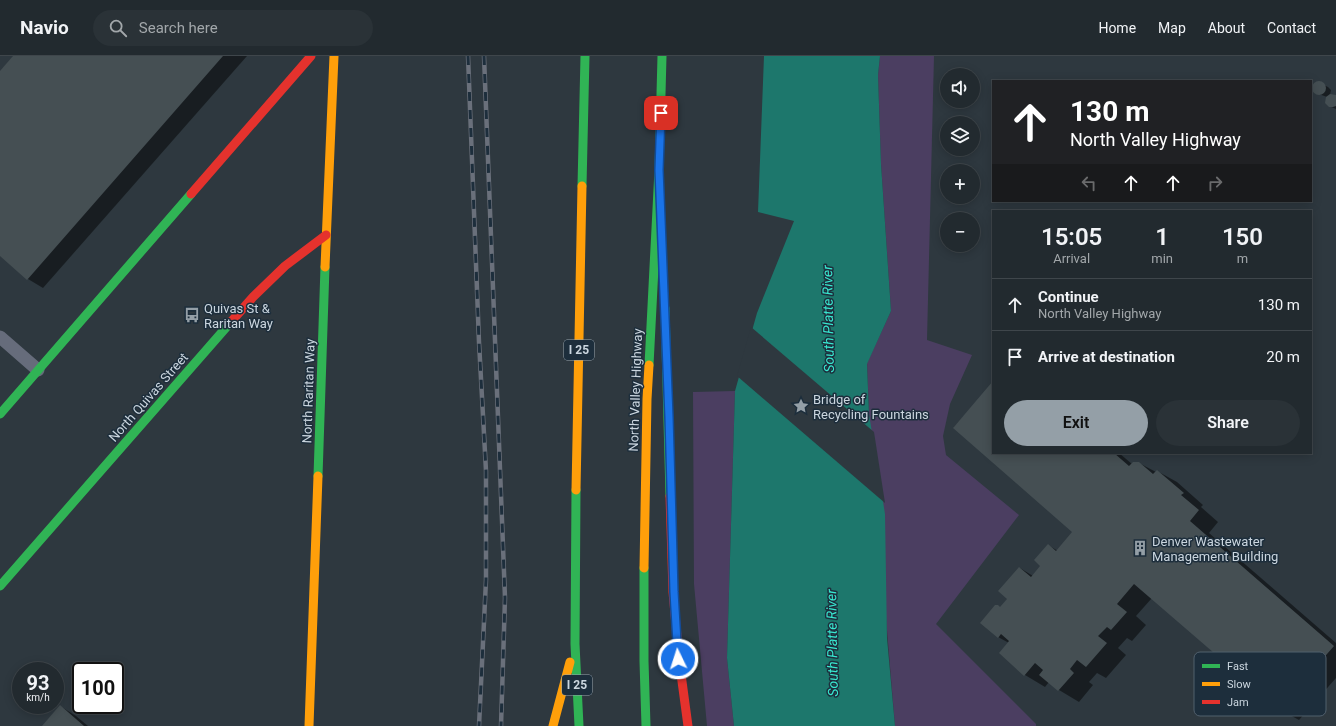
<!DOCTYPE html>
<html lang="en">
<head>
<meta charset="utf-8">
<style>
	body { margin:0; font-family:Roboto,sans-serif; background:#2a3237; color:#f1f3f6; height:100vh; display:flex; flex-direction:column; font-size:15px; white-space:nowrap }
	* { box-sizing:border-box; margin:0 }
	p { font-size:13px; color:#a2a7aa }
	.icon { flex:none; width:22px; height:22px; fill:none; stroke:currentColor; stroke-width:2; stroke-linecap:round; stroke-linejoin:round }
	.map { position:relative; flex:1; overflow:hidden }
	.details { position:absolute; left:992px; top:154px; width:320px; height:244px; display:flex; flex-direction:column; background:#222a2f; border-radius:0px; box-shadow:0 2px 10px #0003,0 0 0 1px #3f464b }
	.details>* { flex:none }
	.hud { position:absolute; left:992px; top:24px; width:320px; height:122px; border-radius:0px; box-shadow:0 2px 10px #0003,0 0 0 1px #3f464b; background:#202124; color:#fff; overflow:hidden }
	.fabs { position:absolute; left:940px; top:12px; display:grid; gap:8px }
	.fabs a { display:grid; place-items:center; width:40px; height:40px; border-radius:50%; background:#222a2f; box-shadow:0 2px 10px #0003,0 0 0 1px #3f464b; font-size:20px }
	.speed { position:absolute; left:12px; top:606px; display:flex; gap:8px; font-size:20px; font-weight:700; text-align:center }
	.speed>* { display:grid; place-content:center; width:52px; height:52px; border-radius:50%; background:#222a2f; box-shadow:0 2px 10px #0003,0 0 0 1px #3f464b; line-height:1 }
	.speed small { font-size:10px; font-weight:400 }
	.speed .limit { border:2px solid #111; border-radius:6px; background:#fff; color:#111 }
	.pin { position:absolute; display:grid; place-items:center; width:34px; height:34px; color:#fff; margin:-17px; border-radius:8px; box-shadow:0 2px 6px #0006 }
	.me { position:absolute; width:44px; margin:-22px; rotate:356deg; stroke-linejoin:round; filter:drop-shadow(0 0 3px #0008) }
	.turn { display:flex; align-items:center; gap:14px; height:84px; padding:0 12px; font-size:18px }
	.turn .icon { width:52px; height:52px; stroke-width:2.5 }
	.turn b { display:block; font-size:28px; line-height:34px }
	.lanes { display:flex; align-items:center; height:38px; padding:0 12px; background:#0003; justify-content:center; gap:20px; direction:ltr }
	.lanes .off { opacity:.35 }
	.eta { display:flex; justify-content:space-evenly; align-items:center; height:68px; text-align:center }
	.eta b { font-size:24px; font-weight:600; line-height:28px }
	.action { display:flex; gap:8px; margin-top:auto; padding:8px 12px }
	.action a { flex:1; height:46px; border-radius:24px; background:#949fa7; color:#111; font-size:16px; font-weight:600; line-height:46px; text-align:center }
	.action a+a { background:#2a3237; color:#f1f3f6 }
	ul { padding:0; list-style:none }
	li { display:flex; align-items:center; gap:12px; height:52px; padding:0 12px; border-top:1px solid #3f464b }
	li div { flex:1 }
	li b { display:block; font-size:15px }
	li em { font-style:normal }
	header { display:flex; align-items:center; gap:24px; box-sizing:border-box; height:56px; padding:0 20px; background:#222a2f; border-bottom:1px solid #3f464b }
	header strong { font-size:19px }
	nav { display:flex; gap:22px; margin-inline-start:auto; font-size:14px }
	.search { width:280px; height:36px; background:#2a3237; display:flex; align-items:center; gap:10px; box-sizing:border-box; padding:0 14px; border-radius:22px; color:#a2a7aa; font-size:15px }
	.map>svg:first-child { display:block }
</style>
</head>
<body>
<header>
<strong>Navio</strong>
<div class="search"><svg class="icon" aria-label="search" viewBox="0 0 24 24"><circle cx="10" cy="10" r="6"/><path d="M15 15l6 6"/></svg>Search here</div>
<nav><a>Home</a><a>Map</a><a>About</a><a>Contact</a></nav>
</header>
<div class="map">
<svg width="1336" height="670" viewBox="0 0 1336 670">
	<rect width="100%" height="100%" fill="#2e383f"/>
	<g fill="#4b3e61">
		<path d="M880,0h54l-7,284 45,15 -22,49 -7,32 3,19 73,60 -83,109 100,100v2h-141l-26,-312 -2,-51 24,-52 -10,-147 -3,-89z"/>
		<path d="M735,335l-8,267 7,68h-27l-13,-142 -1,-192z"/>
	</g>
	<path fill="#1d776c" d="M764,0h116l-2,19 3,89 10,147 -24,53 2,50 16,100 2,124 8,88h-161l-7,-68 8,-267 22,-78 37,-92 -36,-9z"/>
	<path fill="#2e383f" d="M751,271l123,105 11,71 -148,-127z"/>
	<g fill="#0007">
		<path d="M15,0h232l-204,232 -15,-9 -28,-25v-181z"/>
		<path d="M1318,26l10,5 3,3 -1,5 6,1v13l-7,-3 -2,-9 -11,-4 -2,-4v-4z"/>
		<path d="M993,327v70h126l13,11 7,-1 17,9 1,-1 20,11 26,23 -2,2 17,15 -9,11 127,110v35l-37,42 -20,-11 -127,-111 -16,18 10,9 -14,16 -5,-3 -9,10 8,7 -20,23 -9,-5 -8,9 4,3 -14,17 -20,-12 -10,-8 -4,5 -20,-12 -25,-22 9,-10 -11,-6 11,-38 11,-31 13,8 8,-10 7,-21 10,6 16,-19 -120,-105z"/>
		<path d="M60,650l16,10 12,10h-45z"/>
	</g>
	<g fill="#454f53">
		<path d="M13,0h210l-196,224 -27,-24v-185z"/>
		<circle cx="1319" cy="32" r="7"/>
		<path d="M1330,38l6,1v11l-3,1h-4l-4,-4 1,-6z"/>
		<path d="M993,325v72h121l15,13 4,-4h6l14,12 4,-4 27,23 -3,2 18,15 -9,11 144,125 -55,63 -145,-125 -17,20 10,8 -16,18 -4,-3 -9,9 9,7 -21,24 -9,-7 -7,9 4,4 -16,18 -19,-16 4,-5 -8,-7 -11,13 -25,-23 10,-12 -8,-7 -3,4 -18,-15 15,-18h3l2,2 7,-8 -9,-8 21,-24 12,10 9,-11 -6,-6 14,-16 8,7 16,-19 -119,-104z"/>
		<path d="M60,649l24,21h-42z"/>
	</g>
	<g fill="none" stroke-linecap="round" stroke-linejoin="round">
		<path stroke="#666c7b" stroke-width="13" d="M0,281l38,33"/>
		<g stroke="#30b455" stroke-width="9">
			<path d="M582,130l3,-130"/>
			<path d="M665,252l5,188"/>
			<path d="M649,309l10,-195 3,-114"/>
			<path d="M0,358l191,-220"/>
			<path d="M318,420l7,-209"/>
			<path d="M576,434l-1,154 4,82"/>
			<path d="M644,512v93l2,65"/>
			<path d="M0,530l230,-263"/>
		</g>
		<g stroke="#ff9f0a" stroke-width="9">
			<path d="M325,211l9,-211"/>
			<path d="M576,434l6,-304"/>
			<path d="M644,512l3,-169 2,-34"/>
			<path d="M309,670l9,-250"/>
			<path d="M553,670l17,-64"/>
		</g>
		<g stroke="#e5322d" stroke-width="9">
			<path d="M191,138l120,-138"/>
			<path d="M230,267l23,-26 32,-31 41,-31"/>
			<path d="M670,440l3,96 6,67 9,67"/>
		</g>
		<defs>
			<g id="rail">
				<path d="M468,0l11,286 7,129v109l-7,146"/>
				<path d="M484,0l21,542 -4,128"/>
			</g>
		</defs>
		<use href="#rail" stroke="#6a707b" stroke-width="4.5"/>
		<use href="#rail" stroke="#1d2e3c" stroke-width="3" stroke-dasharray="9" stroke-linecap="butt"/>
	</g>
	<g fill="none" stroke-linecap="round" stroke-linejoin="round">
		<defs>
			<path id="route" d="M661,57l-2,57 10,247 5,175 4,67"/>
		</defs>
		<use href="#route" stroke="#114b97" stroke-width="10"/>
		<use href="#route" stroke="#1a73e8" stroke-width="7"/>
	</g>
	<defs>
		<symbol id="bus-bare" viewBox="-9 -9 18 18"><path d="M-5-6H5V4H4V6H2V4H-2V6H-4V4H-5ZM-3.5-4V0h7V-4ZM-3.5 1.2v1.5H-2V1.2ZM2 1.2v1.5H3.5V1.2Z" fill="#949fa7" stroke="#1d2e3c" stroke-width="2.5" paint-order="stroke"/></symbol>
		<symbol id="sight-bare" viewBox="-9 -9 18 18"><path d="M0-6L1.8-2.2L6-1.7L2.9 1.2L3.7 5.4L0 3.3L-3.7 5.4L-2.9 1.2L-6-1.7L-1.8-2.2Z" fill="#949fa7" stroke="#1d2e3c" stroke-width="2.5" paint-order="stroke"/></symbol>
		<symbol id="building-bare" viewBox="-9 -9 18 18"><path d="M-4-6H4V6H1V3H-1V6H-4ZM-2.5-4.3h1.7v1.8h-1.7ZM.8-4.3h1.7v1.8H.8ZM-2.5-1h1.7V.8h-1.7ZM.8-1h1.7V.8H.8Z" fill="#949fa7" stroke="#1d2e3c" stroke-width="2.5" paint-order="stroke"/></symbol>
	</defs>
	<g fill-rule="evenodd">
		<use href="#bus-bare" x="181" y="248" width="22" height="22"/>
		<use href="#sight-bare" x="790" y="339" width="22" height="22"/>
		<use href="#building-bare" x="1129" y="481" width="22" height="22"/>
	</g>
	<g text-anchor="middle" stroke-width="3" stroke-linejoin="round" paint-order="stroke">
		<g fill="#1d2e3c" stroke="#97a4ae" stroke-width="1">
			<rect x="564" y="284" width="30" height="20" rx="3"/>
			<rect x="562" y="619" width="30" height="20" rx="3"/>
		</g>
		<g font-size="12" font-weight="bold" fill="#cbd6df">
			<text x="579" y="298">I 25</text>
			<text x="577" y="633">I 25</text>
		</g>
		<g font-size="13" fill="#cbd6df" stroke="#1d2e3c" text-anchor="start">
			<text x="204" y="257">Quivas St &amp;<tspan x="204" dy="15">Raritan Way</tspan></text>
			<text x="813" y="348">Bridge of<tspan x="813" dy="15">Recycling Fountains</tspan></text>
			<text x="1152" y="490">Denver Wastewater<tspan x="1152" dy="15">Management Building</tspan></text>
		</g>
		<g font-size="13" fill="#cbd6df" stroke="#1d2e3c">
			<text transform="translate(635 334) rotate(-88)" y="5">North Valley Highway</text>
			<text transform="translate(308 335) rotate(-88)" y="5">North Raritan Way</text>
			<text transform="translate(148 341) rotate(-49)" y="5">North Quivas Street</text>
		</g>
		<g font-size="14" font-style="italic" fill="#38e8d0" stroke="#1d2e3c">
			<text transform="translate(828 263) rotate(-91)" y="5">South Platte River</text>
			<text transform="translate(832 587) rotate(-91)" y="5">South Platte River</text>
		</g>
	</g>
	<rect x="1194" y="596" width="132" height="64" rx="6" fill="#1d2e3c" stroke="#51606d" stroke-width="1"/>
	<rect x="1202" y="608" width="18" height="4" fill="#30b455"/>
	<rect x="1202" y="626" width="18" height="4" fill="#ff9f0a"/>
	<rect x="1202" y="644" width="18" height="4" fill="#e5322d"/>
	<g font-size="11" fill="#cbd6df">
		<text x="1227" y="614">Fast</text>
		<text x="1227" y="632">Slow</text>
		<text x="1227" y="650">Jam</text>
	</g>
</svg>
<div class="fabs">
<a><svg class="icon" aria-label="sound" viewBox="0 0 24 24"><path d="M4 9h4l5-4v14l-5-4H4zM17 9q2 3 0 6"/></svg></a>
<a><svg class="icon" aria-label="layers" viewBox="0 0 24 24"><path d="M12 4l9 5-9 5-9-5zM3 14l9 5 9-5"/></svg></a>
<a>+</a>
<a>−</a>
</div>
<div class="speed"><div>93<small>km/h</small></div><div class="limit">100</div></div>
<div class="pin" style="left:661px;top:57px;background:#d93025"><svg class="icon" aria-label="arrive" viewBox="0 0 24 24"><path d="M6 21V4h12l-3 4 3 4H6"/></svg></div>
<svg class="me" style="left:678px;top:603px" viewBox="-20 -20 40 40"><circle r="17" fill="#1a73e8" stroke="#fff" stroke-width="3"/><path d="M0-11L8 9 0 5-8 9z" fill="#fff"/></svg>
<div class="hud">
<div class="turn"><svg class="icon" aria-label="ahead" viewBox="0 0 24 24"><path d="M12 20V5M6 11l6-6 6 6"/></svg><div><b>130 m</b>North Valley Highway</div></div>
<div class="lanes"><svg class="icon off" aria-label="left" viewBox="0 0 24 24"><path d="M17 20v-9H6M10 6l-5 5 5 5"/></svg><svg class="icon" aria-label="ahead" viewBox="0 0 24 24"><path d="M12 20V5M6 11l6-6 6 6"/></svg><svg class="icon" aria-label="ahead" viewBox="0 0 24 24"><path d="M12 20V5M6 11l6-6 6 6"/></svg><svg class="icon off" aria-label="right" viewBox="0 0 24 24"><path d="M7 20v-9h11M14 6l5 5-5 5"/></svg></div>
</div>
<section class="details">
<div class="eta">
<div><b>15:05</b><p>Arrival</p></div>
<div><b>1</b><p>min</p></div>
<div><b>150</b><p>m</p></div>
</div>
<ul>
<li><svg class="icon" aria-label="ahead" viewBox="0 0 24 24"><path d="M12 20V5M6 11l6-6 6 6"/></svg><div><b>Continue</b><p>North Valley Highway</p></div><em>130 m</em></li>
<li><svg class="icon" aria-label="arrive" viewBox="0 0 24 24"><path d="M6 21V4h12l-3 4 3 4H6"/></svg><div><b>Arrive at destination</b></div><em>20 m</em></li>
</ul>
<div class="action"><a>Exit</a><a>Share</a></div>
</section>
</div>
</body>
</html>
